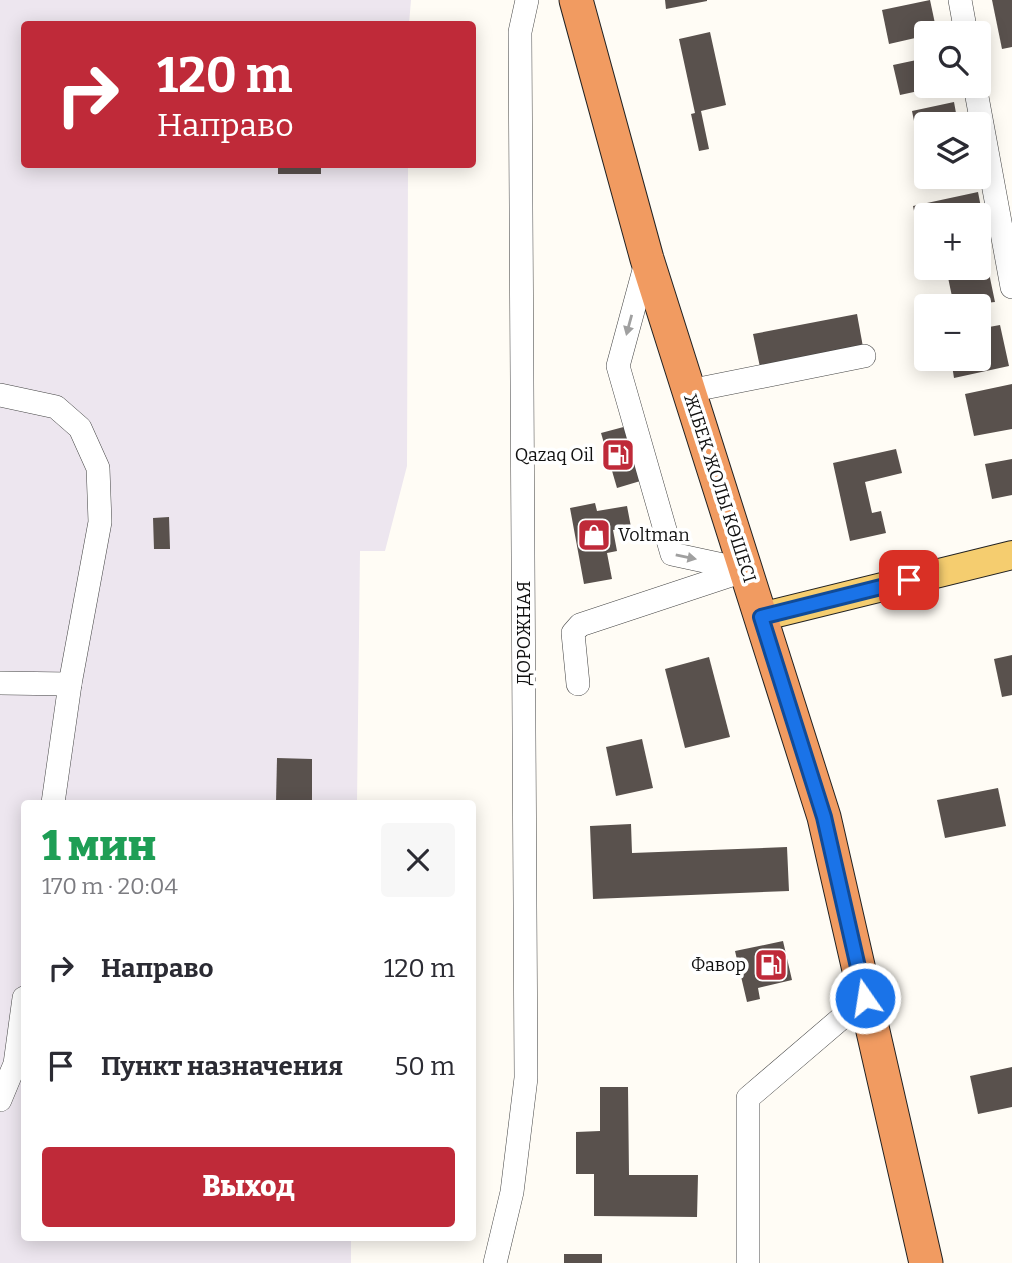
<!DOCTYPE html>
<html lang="ru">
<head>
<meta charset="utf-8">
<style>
	body { margin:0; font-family:Bitter,serif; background:#f7f7f7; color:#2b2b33; height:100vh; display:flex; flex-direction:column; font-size:26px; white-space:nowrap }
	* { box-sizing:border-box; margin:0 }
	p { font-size:23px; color:#7c7c81 }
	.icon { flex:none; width:38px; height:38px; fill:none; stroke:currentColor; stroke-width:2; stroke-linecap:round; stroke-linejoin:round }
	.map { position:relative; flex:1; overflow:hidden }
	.drawer { position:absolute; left:21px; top:800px; width:455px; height:441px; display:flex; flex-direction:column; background:#fff; border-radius:7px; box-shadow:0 4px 18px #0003 }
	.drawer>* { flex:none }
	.hud { position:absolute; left:21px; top:21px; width:455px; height:147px; border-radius:7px; box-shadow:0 4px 18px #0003; background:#bf2a39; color:#fff; overflow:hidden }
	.controls { position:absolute; left:914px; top:21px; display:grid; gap:14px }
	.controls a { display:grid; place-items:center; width:77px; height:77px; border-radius:7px; background:#fff; box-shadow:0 4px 18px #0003; font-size:35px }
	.pin { position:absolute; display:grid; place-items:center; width:60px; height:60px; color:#fff; margin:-30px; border-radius:14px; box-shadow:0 4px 10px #0006 }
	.me { position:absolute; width:77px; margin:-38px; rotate:347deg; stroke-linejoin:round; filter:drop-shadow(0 0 5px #0008) }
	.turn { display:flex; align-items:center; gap:24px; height:147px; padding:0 21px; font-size:32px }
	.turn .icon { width:91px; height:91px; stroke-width:2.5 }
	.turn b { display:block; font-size:49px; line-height:60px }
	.round { display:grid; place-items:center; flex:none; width:74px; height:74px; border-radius:7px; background:#f7f7f7 }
	.overview { display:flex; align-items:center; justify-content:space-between; height:119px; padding:0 21px }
	h1 { font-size:42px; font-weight:800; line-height:52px; color:#1e9e55 }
	.button { display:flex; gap:14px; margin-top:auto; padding:14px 21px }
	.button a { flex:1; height:80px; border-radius:7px; background:#bf2a39; color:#fff; font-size:28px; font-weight:800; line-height:80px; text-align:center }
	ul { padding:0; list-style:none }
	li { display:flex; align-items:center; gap:21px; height:98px; padding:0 21px }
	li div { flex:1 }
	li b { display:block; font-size:26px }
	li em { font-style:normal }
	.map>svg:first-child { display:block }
</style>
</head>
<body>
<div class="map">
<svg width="1012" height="1263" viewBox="0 0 1012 1263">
	<rect width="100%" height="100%" fill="#fffcf5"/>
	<path fill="#ede6ef" d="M0,0h411l-2,24h-385v140l384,1 -1,301 -22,85h-25l-3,252h-333v434h327v26h-351z"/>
	<g fill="#59514d">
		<path d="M665,0h42v1l-41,8z"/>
		<path d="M930,0l7,33 -48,11 -7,-34z"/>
		<path d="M992,0h20v47l-10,2z"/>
		<path d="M710,32l16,73 -25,6 8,38 -10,2 -8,-37 4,-1 -16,-74z"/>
		<path d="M926,58v28l11,1 -37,8 -7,-30z"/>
		<path d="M954,102l4,22h-32v31l-5,1 -9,-45z"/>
		<rect x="278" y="164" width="43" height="10"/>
		<path d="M978,192l7,36 -7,1v-14h-52v25l-6,1 -7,-35z"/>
		<path d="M984,249l11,53 -41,4 -8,-38h32v-17z"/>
		<path d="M857,314l6,33 -103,20 -7,-33z"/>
		<path d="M1000,325l9,41 -55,12 -3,-19h27v-30z"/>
		<path d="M1012,384v45l-38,7 -9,-42z"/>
		<path d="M631,425l16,54 -30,9 -16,-55z"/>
		<path d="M896,449l6,24 -37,9 7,31 9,-2 5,22 -36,8 -17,-78z"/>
		<path d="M1012,459v36l-20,4 -7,-35z"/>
		<path d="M595,503l2,8 30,-5 4,21 -18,3 4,21 -10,2 5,26 -28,5 -14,-76z"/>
		<path d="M169,517l1,32h-16l-1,-31z"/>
		<path d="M1012,655v40l-10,2 -8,-38z"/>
		<path d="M709,657l21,80 -45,11 -20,-79z"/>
		<path d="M642,739l11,49 -37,8 -10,-49z"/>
		<path d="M277,758l35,1v44h-36z"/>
		<path d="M998,788l8,38 -61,12 -8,-38z"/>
		<path d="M631,824l1,29 155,-6 2,44 -196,8 -3,-73z"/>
		<path d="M783,941l9,39 -34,8 2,11 -13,3 -12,-51z"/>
		<path d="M1012,1067v40l-34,7 -8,-38z"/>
		<path d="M600,1087h28l1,88h69l-1,42 -103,-1v-42h-18v-42l24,-1z"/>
		<rect x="564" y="1254" width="38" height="9"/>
	</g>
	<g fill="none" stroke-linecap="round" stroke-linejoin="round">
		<defs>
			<g id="minor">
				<path d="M960,0l6,33"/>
				<path d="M975,86l37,201"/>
				<path d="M647,259l-29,107 54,188 74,16"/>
				<path d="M689,391l175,-35"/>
				<path d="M0,395l56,12 24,21 18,40 2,54 -30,162 -17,119"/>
				<path d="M0,683l70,1"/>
				<path d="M578,684l-5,-51 7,-8 166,-55"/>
				<path d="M0,1100l15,-36 9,-66"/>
				<path d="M495,1263l17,-71 14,-114 -6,-1046 7,-32"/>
				<path d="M748,1263v-165l117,-100"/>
			</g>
			<path id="major" d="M761,617l251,-62"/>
			<path id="highway" d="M576,0l71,259 177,558 102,446"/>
		</defs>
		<use href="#minor" stroke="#444" stroke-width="24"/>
		<use href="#major" stroke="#222" stroke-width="30"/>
		<use href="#highway" stroke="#222" stroke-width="35"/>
		<use href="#minor" stroke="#fff" stroke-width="23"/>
		<use href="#major" stroke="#f5cd6f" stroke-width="28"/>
		<use href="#highway" stroke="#f19b61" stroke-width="33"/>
	</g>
	<defs><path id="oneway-solid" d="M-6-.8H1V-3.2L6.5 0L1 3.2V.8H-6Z" transform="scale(1.75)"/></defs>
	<g fill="#a0a0a0">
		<use href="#oneway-solid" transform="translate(629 325) rotate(105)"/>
		<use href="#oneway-solid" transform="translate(686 557) rotate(12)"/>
	</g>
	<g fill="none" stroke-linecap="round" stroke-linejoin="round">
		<defs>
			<path id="route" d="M865,998l-41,-181 -63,-200 148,-37"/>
		</defs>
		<use href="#route" stroke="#114b97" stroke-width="18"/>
		<use href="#route" stroke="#1a73e8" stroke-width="12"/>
	</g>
	<defs>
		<symbol id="fuel-square" viewBox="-11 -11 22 22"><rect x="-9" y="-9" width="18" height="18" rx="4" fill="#bf2a39" stroke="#fff"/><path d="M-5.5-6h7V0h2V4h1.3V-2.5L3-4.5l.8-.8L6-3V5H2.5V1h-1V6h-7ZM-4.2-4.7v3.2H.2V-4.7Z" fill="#fff"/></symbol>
		<symbol id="shop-square" viewBox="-11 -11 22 22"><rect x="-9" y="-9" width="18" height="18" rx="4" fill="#bf2a39" stroke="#fff"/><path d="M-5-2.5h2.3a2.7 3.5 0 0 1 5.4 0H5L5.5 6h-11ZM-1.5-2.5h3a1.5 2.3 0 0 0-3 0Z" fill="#fff"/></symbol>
	</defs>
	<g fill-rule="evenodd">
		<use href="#fuel-square" x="599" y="436" width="38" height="38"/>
		<use href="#shop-square" x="575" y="516" width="38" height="38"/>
		<use href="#fuel-square" x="752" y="946" width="38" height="38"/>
	</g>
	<g text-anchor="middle" stroke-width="7" stroke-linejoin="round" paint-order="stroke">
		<g font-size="18" fill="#111" stroke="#fff" text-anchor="end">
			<text x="594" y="461">Qazaq Oil</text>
			<text x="618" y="541" text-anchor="start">Voltman</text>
			<text x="746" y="971">Фавор</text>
		</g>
		<g font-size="18" fill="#111" stroke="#fff">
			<text transform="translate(720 488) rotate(72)" y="6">ЖІБЕК ЖОЛЫ КӨШЕСІ</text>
			<text transform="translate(524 633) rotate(-90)" y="6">ДОРОЖНАЯ</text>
		</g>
	</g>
</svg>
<div class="controls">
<a><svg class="icon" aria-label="search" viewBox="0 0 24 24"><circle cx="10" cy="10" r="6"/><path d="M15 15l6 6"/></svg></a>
<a><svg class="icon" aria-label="layers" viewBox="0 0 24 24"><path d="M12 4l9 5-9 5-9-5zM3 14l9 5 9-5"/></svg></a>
<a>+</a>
<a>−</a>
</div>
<div class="pin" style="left:909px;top:580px;background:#d93025"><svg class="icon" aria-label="arrive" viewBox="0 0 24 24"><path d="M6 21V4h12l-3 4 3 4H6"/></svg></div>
<svg class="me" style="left:865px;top:998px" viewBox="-20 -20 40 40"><circle r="17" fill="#1a73e8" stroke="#fff" stroke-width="3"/><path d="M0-11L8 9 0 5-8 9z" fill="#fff"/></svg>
<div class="hud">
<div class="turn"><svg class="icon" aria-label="right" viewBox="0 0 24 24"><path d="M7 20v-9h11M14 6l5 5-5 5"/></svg><div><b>120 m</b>Направо</div></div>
</div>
<section class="drawer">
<div class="overview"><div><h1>1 мин</h1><p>170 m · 20:04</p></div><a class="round"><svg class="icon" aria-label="close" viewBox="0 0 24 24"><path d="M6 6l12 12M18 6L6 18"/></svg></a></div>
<ul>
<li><svg class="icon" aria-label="right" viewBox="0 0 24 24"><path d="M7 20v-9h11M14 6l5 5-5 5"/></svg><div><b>Направо</b></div><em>120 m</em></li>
<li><svg class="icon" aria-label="arrive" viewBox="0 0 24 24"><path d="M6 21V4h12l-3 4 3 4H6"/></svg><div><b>Пункт назначения</b></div><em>50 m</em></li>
</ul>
<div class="button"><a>Выход</a></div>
</section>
</div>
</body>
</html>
